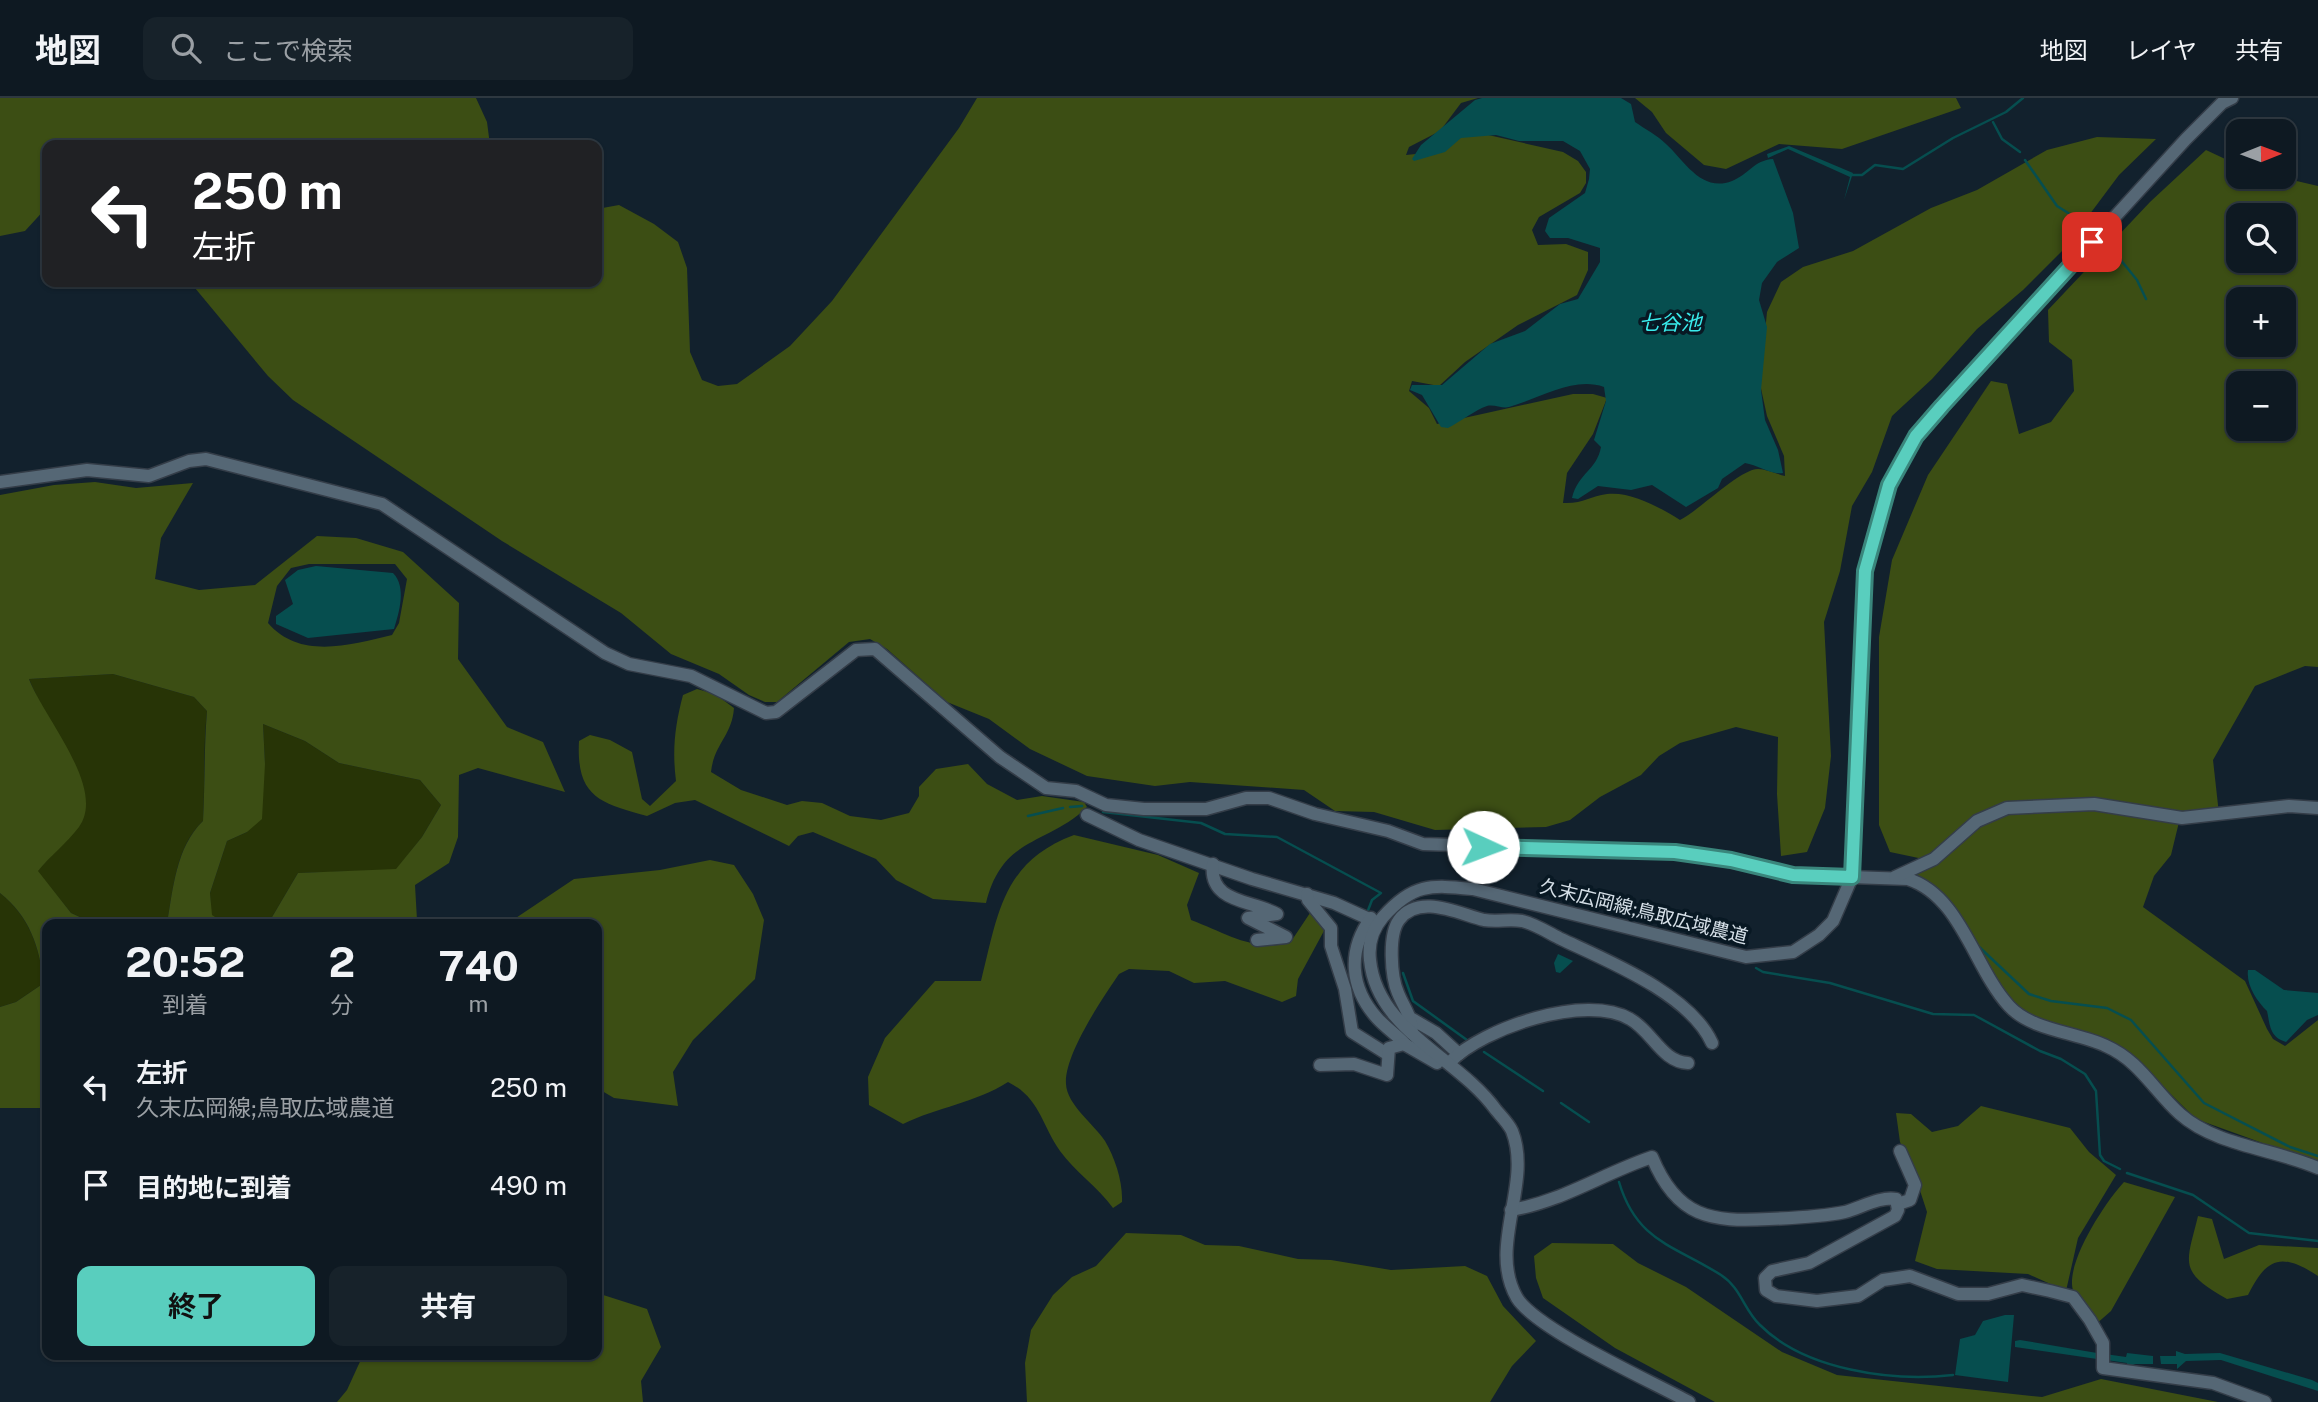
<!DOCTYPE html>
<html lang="ja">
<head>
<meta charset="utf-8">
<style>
	body { margin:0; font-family:"Public Sans","Noto Sans JP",sans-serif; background:#17222a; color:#f1f3f6; height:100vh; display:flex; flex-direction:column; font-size:26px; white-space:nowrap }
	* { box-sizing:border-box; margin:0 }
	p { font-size:23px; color:#9ba0a5 }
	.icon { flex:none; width:38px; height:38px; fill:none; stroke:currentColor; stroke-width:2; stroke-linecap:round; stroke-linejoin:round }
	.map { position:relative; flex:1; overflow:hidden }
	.side { position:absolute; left:42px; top:821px; width:560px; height:441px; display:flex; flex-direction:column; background:#0e1922; border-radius:14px; box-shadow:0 2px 5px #0004,0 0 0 2px #2e3840 }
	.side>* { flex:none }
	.guide { position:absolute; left:42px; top:42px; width:560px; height:147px; border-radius:14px; box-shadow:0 2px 5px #0004,0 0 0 2px #2e3840; background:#202124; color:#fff; overflow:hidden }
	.needle { width:46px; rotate:89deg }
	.fabs { position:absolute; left:2226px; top:21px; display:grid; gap:14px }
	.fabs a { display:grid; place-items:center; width:70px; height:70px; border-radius:14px; background:#0e1922; box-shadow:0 2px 5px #0004,0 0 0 2px #2e3840; font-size:35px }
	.pin { position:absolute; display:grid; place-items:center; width:60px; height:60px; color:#fff; margin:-30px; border-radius:14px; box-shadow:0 4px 10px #0006 }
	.me { position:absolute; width:77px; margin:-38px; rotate:92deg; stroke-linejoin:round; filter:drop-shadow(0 0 5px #0008) }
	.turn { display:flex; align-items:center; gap:24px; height:147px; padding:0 35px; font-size:32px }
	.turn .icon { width:91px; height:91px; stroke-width:2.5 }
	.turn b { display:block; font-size:49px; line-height:60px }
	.eta { display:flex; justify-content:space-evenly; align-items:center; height:119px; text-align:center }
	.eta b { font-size:42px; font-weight:700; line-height:49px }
	.button { display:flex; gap:14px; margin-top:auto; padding:14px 35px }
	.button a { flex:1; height:80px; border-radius:14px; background:#59cebe; color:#111; font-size:28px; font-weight:700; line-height:80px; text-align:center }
	.button a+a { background:#17222a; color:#f1f3f6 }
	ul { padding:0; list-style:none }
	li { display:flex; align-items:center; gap:21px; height:98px; padding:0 35px }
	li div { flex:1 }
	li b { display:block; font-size:26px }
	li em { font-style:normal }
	header { display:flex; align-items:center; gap:42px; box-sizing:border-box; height:98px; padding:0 35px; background:#0e1922; border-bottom:2px solid #2e3840 }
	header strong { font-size:33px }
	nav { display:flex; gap:38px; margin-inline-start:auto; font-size:24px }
	.search { width:490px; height:63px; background:#17222a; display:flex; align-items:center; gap:18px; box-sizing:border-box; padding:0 24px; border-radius:14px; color:#9ba0a5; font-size:26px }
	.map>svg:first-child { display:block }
</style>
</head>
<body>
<header>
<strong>地図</strong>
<div class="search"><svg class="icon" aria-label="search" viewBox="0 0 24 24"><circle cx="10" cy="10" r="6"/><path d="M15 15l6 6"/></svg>ここで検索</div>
<nav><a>地図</a><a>レイヤ</a><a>共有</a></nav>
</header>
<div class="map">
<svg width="2318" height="1304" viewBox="0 0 2318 1304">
	<rect width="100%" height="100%" fill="#12212d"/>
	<g fill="#273406">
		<path d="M113,576l81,23 13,14c-4,37 -2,73 -4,110 -27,25 -30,68 -36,103h-72l-24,-11 -34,-42 43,-46 -40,-121 -11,-25z"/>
		<path d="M263,626l42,17 34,22 81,17 21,25 -19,32 -26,33 -98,3 -30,51h-42l-15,-9 -1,-22 17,-52 20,-9 18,-68z"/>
		<path d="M0,795c30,24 39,54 44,90l-28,19 -16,5z"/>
	</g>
	<g fill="#3c4e14" fill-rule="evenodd">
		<path d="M0,0h476l11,24 3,23h-443v62l-22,24 -25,5z"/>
		<path d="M977,0h501l-17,5 -21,28 -31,16 -3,8 19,-2 20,-15 30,-6 88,20 15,9 8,11v11l-6,10 -41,24 -7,13 6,15 28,-1 22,8v18l-11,25 -59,30 -53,37 -26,24 -27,-5 -3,10 20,17 8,16 136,-30h20l14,4 -14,36 -26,39 -4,30c20,1 27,-7 44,-9 24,-3 54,14 73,26 21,-11 60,-51 78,-51 8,0 19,5 27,7l-1,-20 -17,-40 -7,-32 7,-72 14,-30 22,-15 50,-16 78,-43 46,-18 70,-40 50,-13 59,2 -37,36 -56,75 -40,40 -46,39 -45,50 -40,37 -20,56 -20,34 -12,65 -16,51 7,134 -6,52 -18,44 -26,4 -4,-62 1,-57 -42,-10 -56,16 -21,13 -18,19 -41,22 -30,23 -24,7 -111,3 -61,-18 -39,-1 -31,-21 -114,-8 -35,4 -68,-10 -57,-27 -41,-30 -42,-17 -60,-53 -17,-10 -21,3 -72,60h-12l-16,-7 -30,-21 -48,-20 -50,-41 -119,-72 -209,-141 -25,-24 -78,-94h407v-73l22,-4 35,19 24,18 9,26 3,84 12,28 16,6 19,-2 53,-38 42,-45 127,-173z"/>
		<path d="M1635,0h321l5,10 -119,41 -63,-5 -53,25 -22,-4 -38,-32 -14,-21z"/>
		<path d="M2206,52l32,15v12h41l39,9v481l-13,-1 -50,20 -42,74 6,54 -75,-5 -24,-7 -113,3 -79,55 -38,-8 -11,-27v-188l13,-77 36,-85 63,-94 16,3 12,50 32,-12 23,-31 -2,-31 -23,-18 -1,-32 102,-108zM2238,117h46v46h-46zM2238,201h46v46h-46zM2238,285h46v46h-46z"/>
		<path d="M95,384l41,6 57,-5 -32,55 -6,41 44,11 56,-5 62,-49 39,2 47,14 56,51 -1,56 49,68 36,15 22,50 -87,-24 -19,7 -1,62 -9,26 -34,22 2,35 4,4h-153l30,-51 98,-4 26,-32 19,-32 -21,-25 -81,-17 -34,-22 -42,-17 2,40 -3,55 -15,13 -20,9 -17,52 2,22 14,9h-59c6,-35 9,-77 36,-103 2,-37 1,-73 4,-110l-13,-14 -81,-23 -84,5c14,38 78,109 50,148 -12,16 -29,29 -41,44l33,42 24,11h-48v184h-47v-101l16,-5 28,-19c-5,-37 -14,-66 -44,-90v-398l54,-10zM309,466h86l12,15 -8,44 -7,12c-42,10 -92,25 -124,-12l9,-37 14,-18z"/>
		<path d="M697,591l18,5 19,14c-2,28 -20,36 -23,64l30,18 46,15 15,-4 20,2 28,13 31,4 28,-7 10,-17v-9l17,-18 32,-5 19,20 30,16 25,-4 42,6 3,5c-40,39 -84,28 -101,96l-53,-4 -37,-19 -20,-21 -63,-27 -15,4 -9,10 -94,-46 -20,3 -28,13c-47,-13 -71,-19 -68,-75l11,-6 20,5 22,12 10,47 8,7 26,-25c-4,-31 -1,-56 7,-86z"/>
		<path d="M2089,708l90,16 -8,33 -17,21 -11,31 102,74 22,48 6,10 12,7 33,-26v143l-122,-44 -61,-60 -103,-42 -22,-15 -93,-126v-4l76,-57z"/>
		<path d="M1074,737l84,20 41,18 -12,32 4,15c35,13 62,32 99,23l20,-30 7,3 8,13 -27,50 -2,17 -14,6 -57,-21 -31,2 -25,-12 -40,-2 -10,5c-17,25 -55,81 -53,110 1,21 28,40 39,57 10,17 18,41 17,61l-9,6c-15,-21 -38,-36 -53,-57 -19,-27 -20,-53 -52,-69 -33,21 -70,25 -105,42l-34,-19 -1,-28 17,-39 50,-57h46c17,-67 21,-119 93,-146z"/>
		<path d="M710,762l24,5 19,29 11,26 -9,59 -62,61 -20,32 5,34 -64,-8 -17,-10v-164h-90l67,-45 86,-9z"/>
		<path d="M1981,1008l89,22 19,24 27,23 -38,63 -12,53 -38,-17 -91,-5 -22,-8 12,-49 -14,-43 -13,-27 -4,-29 15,1 21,18 26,-6z"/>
		<path d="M2124,1084l51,15 -64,114 -16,14c-7,-10 -17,-21 -21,-32 -12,-26 32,-92 50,-111z"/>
		<path d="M2198,1118l14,3 12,40 35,-14 59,3v28c-37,-24 -51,-19 -70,19l-21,4c-49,-28 -41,-34 -29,-83z"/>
		<path d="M1126,1135l55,2 24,10 34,1 59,13 33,1 60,10 74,-4 22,10 16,30 33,35 -24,25 -22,36h-463l-2,-39 6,-33 22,-35 19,-18 24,-11z"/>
		<path d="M1552,1145l61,1 25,19 48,24 96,65 55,23 205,22 59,-18 117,23h-503l-100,-54 -72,-50 -7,-20 -2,-22z"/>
		<path d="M597,1195l50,16 14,38 -20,34 2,21h-306l10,-12 16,-35 234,-1z"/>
	</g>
	<g fill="#064e4f">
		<path d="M1482,0h139l10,6 4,18c10,7 22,13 31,22 18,16 35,49 66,37 16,-6 22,-21 41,-22l20,54 6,35 -22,14 -15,21 -3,17 8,27 -6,63 4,30 13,30 5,23c-11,2 -26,-8 -38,-10l-23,16 -4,9 -32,19 -34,-22 -21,5 -33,-4 -20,13 -6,-1c6,-25 25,-28 29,-51l-7,-7 12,-39 -2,-14c-31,-11 -65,12 -95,20 -6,2 -15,-3 -22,-1 -12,4 -27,16 -39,22l-7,-1 -19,-32 -12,-5 2,-5h30l48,-41 35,-13 35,-27 18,-5 22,-37v-14l-32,-10h-18l-5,-7 4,-13 36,-25 4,-14 1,-10 -10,-18 -17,-10h-44l-23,-6 -35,3 -16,14 -31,9 -2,-2 9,-14 54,-45z"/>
		<path d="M1789,48l64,27 -9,27 6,-23 -62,-28 -20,9 -1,-4z"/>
		<path d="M316,468l77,7c14,14 6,40 1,56l-86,9 -32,-14v-8l17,-12 -8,-24 13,-10z"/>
		<path d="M1558,856l15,7 -13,12 -4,-1 -2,-9z"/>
		<path d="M2248,872h7l29,20 34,3v22l-11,5 -21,22c-17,-5 -16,-18 -19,-31 -10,-10 -21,-26 -19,-41z"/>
		<path d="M2005,1217h9l-6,67 -53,-7 5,-36 15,-4 8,-14z"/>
		<path d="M2020,1242l77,13v6l-82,-12v-6z"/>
		<path d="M2176,1253l9,3 35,-1 92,27 6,3v8l-97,-31 -35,1 -9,8v-5h-16l-1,-8h16z"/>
		<path d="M2127,1255l26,3v8h-18l-8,4v-5l-21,-3 -1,-6 21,3z"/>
	</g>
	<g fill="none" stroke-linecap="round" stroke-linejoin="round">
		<g stroke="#064e4f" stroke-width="2.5">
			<path d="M1993,24l9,17 18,13"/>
			<path d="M2025,62l32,46 24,15"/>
			<path d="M1851,77h11l13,-10 28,4 50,-31 53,-26 17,-14"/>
			<path d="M2111,150l26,32 9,19"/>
			<path d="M1070,709l12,-1"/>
			<path d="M1103,714l98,11 24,11 52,3 104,56 -9,7 -5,13"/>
			<path d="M1028,718l35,-8"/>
			<path d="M1976,846l53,50 22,7 56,7 24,12 73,83 86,44 28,9"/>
			<path d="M1756,870l7,4 67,11 103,31 41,1 66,36 21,8 24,15 11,17 4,64 4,6 16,8"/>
			<path d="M1403,875l10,28 54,39"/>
			<path d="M1484,954l59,39"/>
			<path d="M1561,1005l28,19"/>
			<path d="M2127,1075l66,22 56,38 69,8"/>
			<path d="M1619,1084c18,60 55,63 102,93 20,13 23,35 39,50 45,45 132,57 193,50"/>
		</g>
		<defs>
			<g id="minor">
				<path d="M0,384l87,-12 62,6 40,-15 17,-2 176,45 223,149 24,11 62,12 75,37 10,-1 80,-62 19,-1 125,108 46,31 30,3 30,14 38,4h62l40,-11h23l46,16 73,17 35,13 252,8 57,8 61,15 115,4c53,17 66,89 101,127 23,25 68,26 97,40 34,15 48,45 74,68 36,32 95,35 138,54"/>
				<path d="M1087,717l52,25 113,39 82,24 44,20"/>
				<path d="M1213,766c-5,39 39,36 64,50l-29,4 38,19 -29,3"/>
				<path d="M1895,779l39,-18 43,-38 30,-13 87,-4 88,14 107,-12 29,2"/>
				<path d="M1307,796l1,6 23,28v18l14,43 7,43 35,22"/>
				<path d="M1371,820c-24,33 -21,70 6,100 9,10 20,17 29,27"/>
				<path d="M1412,921l24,14 23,21"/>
				<path d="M1412,935c0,-17 -8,-25 -14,-40 -7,-16 -10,-58 1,-73 20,-27 60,-6 85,0 12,2 26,-1 38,1 13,3 27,12 39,18 47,22 129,55 151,104"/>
				<path d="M1450,964c33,-34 136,-69 180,-43 22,12 32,43 58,44"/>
				<path d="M1320,967l34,-1 33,11 2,-27 15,-4 33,19"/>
				<path d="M1898,1106l12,-4 5,-15 -15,-34"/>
				<path d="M1511,1112c50,-8 93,-37 141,-53 25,61 59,65 117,62 26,-1 51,-2 76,-7 15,-4 36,-16 51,-13l2,11 -3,6 -86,47 -37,8 -7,7 1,12 10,6 41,5 41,-5 25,-16 27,-4 48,18h30l34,-9 28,6 23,6 17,23 13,23v25l110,15 52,19"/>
				<path d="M1689,1304c-38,-21 -152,-72 -172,-104 -30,-52 16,-114 -5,-167 -3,-7 -11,-15 -16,-21 -38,-53 -119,-79 -126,-150 -2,-17 2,-30 13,-43 30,-34 48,-32 90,-28l273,68 47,-5 26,-17 14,-14 19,-44 13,-306 24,-86 27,-49 26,-30 244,-267 36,-36 10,-5"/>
			</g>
		</defs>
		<use href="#minor" stroke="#343d48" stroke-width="15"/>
		<use href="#minor" stroke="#556775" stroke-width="12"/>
	</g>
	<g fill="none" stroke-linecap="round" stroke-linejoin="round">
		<defs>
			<path id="route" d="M1483,749l192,5 56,8 62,15 59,2 13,-306 24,-86 27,-49 26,-30 150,-164"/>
		</defs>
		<use href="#route" stroke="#3a867c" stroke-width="18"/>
		<use href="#route" stroke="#59cebe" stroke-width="12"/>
	</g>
	<g text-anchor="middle" stroke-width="7" stroke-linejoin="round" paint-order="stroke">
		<g font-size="19" fill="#d6e0e8" stroke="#081823">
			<text transform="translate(1644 813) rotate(14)" y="7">久末広岡線;鳥取広域農道</text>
		</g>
		<g font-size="21" font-style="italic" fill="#39eaeb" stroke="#081823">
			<text x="1670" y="232">七谷池</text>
		</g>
	</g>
</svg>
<div class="fabs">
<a><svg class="needle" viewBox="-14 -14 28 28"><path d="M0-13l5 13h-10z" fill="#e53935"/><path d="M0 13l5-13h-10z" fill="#9ba0a5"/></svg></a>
<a><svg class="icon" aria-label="search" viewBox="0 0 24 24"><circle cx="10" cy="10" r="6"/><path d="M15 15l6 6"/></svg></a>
<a>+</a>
<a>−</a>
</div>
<div class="pin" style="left:2092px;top:144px;background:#d93025"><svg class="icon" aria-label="arrive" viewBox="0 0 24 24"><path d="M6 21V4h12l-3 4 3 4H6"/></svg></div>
<svg class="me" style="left:1483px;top:749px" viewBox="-20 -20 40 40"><circle r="19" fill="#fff"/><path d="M0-13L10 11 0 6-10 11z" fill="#59cebe"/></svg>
<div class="guide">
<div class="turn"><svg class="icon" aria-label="left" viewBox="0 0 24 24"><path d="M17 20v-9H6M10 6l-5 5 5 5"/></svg><div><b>250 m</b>左折</div></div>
</div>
<section class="side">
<div class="eta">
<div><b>20:52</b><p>到着</p></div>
<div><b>2</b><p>分</p></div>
<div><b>740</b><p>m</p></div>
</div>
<ul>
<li><svg class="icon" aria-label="left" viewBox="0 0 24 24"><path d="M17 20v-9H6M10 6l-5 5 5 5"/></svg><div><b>左折</b><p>久末広岡線;鳥取広域農道</p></div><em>250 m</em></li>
<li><svg class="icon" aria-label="arrive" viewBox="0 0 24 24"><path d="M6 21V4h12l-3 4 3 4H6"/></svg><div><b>目的地に到着</b></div><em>490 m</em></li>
</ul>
<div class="button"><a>終了</a><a>共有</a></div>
</section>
</div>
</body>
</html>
